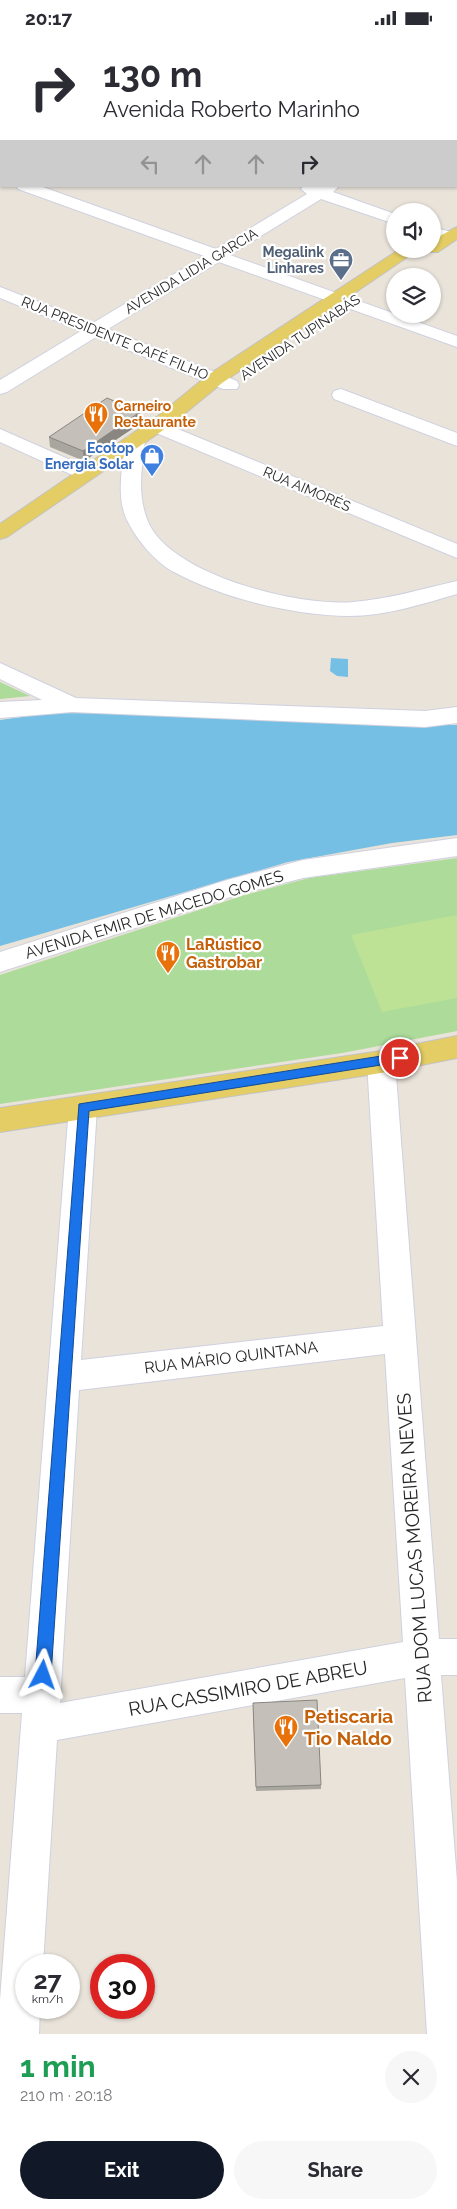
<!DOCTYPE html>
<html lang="en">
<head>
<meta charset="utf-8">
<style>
	body { margin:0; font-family:Raleway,sans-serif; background:#f7f7f7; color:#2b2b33; height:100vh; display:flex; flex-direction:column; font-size:19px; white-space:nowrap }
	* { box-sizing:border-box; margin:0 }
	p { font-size:16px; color:#7c7c81 }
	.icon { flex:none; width:28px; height:28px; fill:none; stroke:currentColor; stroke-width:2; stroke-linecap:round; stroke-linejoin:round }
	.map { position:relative; height:1999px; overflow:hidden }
	.sheet { display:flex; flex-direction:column; background:#fff; flex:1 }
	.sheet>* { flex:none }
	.banner { position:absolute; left:0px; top:0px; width:458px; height:152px; box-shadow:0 1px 4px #0004; background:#fff; color:#2b2b33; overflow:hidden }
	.tools { position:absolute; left:386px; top:168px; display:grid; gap:10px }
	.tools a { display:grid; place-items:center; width:55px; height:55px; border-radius:50%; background:#fff; box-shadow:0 1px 4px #0004; font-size:25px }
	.speed { position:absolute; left:15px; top:1919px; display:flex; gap:10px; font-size:25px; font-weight:700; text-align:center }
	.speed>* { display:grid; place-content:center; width:65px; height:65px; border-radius:50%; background:#fff; box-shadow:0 1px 4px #0004; line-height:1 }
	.speed small { font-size:12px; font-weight:400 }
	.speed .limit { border:8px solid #d22; background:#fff; color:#111 }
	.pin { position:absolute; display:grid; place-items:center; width:42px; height:42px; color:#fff; margin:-21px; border:2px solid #fff; border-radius:50%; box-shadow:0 1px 5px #0007 }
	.me { position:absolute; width:55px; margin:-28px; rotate:4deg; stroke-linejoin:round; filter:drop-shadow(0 0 4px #0008) }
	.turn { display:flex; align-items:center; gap:18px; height:105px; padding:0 20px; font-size:22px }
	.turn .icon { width:65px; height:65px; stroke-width:2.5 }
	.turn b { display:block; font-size:35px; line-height:42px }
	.lanes { display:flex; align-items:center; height:48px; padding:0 20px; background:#0003; justify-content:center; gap:25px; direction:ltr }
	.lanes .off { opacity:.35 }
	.round { display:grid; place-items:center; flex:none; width:52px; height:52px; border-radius:26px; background:#f7f7f7 }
	.summary { display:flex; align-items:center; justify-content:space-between; height:85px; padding:0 20px }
	h1 { font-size:30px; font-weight:700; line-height:38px; color:#1e9e55 }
	.action { display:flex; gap:10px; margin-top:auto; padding:10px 20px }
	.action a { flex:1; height:58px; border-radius:30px; background:#111827; color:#fff; font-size:20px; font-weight:700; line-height:58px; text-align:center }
	.action a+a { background:#f7f7f7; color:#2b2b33 }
	.status { display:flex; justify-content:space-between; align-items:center; height:35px; padding:0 25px; background:#fff; direction:ltr }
	.status svg { height:14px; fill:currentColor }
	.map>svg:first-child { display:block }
</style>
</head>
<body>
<div class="status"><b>20:17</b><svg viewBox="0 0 49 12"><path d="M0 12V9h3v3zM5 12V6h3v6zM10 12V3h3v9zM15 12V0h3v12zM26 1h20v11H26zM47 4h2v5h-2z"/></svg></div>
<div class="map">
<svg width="457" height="1999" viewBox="0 0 457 1999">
	<rect width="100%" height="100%" fill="#e9e3da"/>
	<g fill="#acdb9a">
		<path d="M0,647l30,14 -30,3z"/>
		<path d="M457,823v173l-115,22 -342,51v-129l245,-80 64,-17z"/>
	</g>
	<path fill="#bde296" d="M457,880v83l-75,14 -31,-77z"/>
	<g fill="#74bfe3">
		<path d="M331,623l17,1v18l-11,-1 -7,-5z"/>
		<path d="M51,678l144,1 168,9 94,2v110l-65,8 -104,19 -288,84v-226z"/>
	</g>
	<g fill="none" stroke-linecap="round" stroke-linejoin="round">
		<defs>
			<g id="minor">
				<path d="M103,0h17l1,1h-17z"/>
				<path d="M352,0h17l1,1h-17z"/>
				<rect x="456" y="24" width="1" height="9"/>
				<rect x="0" y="44" width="1" height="9"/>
				<rect x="456" y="104" width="1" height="10"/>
				<path d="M1,113v10l-1,1v-10z"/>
				<path d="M0,137l1,1v10l-1,-1z"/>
				<path d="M16,151h24l176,63 91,-55 -6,-5 2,-3h36l-6,6 62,22v10l-74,-25 -91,56 227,81v11l-238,-85 -111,67 129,52 2,4 -2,4h-14l-127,-52 -89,55 -7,2v-14l81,-49 -81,-33v-11l93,36 111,-67 -186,-67z"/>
				<path d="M432,192l23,6 2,4 -8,5 -17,-5z"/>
				<path d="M341,354l116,44v13l-123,-47 -2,-4 2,-4z"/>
				<path d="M156,385l301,124v14l-308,-128 -3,-4 3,-4z"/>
				<path d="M0,394l93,41 3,4 -3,4h-14l-79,-36z"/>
				<path d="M135,399l7,2 3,4c-3,27 -8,53 2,79 20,56 153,88 206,83 36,-3 69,-13 104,-21v13c-35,10 -71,22 -108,22 -56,-1 -125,-17 -175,-44 -18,-9 -37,-32 -46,-50 -13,-24 -5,-56 -3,-82l3,-4z"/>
				<path d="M0,628l76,35 349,13 32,-4v16l-32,4 -353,-15 -72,6v-16l42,-2 -42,-21z"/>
				<path d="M457,803v18l-154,22 -63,16 -240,78v-20l227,-72 76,-20z"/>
				<path d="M381,1016l10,3 4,8 44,577h18v36h-16l16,206v153h-30l-22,-356 -348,62 -14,225h-17v42h14l-1,27h-39v-34l22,-287h-22v-36h25l44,-570 4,-8 10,-3 10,3 4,8 -16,253 302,-34 -16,-264 4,-8zM385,1319l18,288 -343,61 19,-313z"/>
			</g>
			<g id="major">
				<path d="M457,192v12l-19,13h-12l-2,-3h8v-9z"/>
				<path d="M400,214h19l-197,134 -50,41 -165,113 -7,2v-15l158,-108 50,-41z"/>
				<path d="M457,1001v22l-76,15 -381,59v-24l381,-57z"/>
			</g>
		</defs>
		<use href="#minor" stroke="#cfd1df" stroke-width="2"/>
		<use href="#major" stroke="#c3c3c3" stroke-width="2"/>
		<use href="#minor" fill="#fff" fill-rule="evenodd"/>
		<use href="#major" fill="#e3cd64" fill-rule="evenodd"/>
	</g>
	<g fill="#a9a59f">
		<rect x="456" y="73" width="1" height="27"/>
		<path d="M141,388l-57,38 -34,-14 -1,-10z"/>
		<path d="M253,1672l68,78v4l-65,2z"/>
	</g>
	<path fill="#898682" d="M140,377l1,11 -57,38 -1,-10z"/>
	<g fill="#c4c0b9" stroke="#898682">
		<rect x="456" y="73" width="1" height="15"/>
		<path d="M107,363l33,14 -57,39 -34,-14z"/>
		<path d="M317,1665l4,85 -65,2 -3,-84z"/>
	</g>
	<path fill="#1a73e8" stroke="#114b97" d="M400,1018l6,5 -6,4 -311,49 -38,564 -3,6 -5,2 -5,-2 -3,-6 44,-571z"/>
	<defs>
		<symbol id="office-pin" viewBox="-11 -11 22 30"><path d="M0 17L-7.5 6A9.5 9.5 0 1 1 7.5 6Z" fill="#5c6f8a" stroke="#fff"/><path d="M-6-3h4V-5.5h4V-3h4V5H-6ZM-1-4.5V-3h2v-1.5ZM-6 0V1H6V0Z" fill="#fff"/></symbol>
		<symbol id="restaurant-pin" viewBox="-11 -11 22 30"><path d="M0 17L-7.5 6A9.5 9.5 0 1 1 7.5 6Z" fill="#e8710a" stroke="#fff"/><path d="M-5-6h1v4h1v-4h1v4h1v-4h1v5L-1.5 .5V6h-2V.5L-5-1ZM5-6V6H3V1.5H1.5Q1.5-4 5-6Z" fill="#fff"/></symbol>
		<symbol id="shop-pin" viewBox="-11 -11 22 30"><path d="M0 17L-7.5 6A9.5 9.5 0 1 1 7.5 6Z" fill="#3f7fe0" stroke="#fff"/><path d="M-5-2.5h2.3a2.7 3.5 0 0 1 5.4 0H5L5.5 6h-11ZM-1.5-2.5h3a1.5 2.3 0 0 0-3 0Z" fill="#fff"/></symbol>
	</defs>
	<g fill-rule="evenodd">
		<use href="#office-pin" x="327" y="211" width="28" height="38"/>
		<use href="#restaurant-pin" x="82" y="365" width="28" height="38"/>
		<use href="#shop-pin" x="138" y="407" width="28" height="38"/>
		<use href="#restaurant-pin" x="154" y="904" width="28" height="38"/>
		<use href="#restaurant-pin" x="272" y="1678" width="28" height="38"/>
	</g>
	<g text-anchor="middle" stroke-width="4.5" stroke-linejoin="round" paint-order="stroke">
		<g font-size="14" font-weight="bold" fill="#4e5e75" stroke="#fff" text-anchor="end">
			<text x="324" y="222">Megalink<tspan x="324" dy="16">Linhares</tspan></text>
		</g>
		<g font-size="14" fill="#272727" stroke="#fff">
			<text transform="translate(191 236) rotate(-31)" y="5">AVENIDA LIDIA GARCIA</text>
			<text transform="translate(300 302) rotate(-34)" y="5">AVENIDA TUPINABÁS</text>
			<text transform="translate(115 303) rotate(22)" y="5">RUA PRESIDENTE CAFÉ FILHO</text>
			<text transform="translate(307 454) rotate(23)" y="5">RUA AIMORÉS</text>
		</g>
		<g font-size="14" font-weight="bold" fill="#c56008" stroke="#fff" text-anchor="start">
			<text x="114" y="376">Carneiro<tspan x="114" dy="16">Restaurante</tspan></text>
		</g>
		<g font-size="14" font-weight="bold" fill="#366cbe" stroke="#fff" text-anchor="end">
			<text x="134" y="418">Ecotop<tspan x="134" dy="16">Energia Solar</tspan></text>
		</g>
		<g font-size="16" fill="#272727" stroke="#fff">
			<text transform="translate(154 879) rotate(-17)" y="6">AVENIDA EMIR DE MACEDO GOMES</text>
			<text transform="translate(231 1322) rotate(-7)" y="6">RUA MÁRIO QUINTANA</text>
		</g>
		<g font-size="16" font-weight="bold" fill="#c56008" stroke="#fff" text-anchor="start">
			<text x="186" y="915">LaRústico<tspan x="186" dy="18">Gastrobar</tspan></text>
		</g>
		<g font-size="19" fill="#272727" stroke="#fff">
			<text transform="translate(414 1513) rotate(-94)" y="7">RUA DOM LUCAS MOREIRA NEVES</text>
			<text transform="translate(248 1653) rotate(-10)" y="7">RUA CASSIMIRO DE ABREU</text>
		</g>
		<g font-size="19" font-weight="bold" fill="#c56008" stroke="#fff" text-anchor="start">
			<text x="304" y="1688">Petiscaria<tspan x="304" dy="22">Tio Naldo</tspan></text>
		</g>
	</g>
</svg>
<div class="tools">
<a><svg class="icon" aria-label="sound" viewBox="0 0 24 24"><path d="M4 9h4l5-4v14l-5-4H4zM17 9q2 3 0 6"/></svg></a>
<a><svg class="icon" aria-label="layers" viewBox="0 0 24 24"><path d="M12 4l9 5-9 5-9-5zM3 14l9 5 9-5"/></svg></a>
</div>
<div class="speed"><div>27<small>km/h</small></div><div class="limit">30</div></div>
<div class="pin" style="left:400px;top:1023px;background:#d93025"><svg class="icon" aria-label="arrive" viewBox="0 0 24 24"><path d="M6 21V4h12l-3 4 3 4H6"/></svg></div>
<svg class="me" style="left:43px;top:1640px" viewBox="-20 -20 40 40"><path d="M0-17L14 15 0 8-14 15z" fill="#1a73e8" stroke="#fff" stroke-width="4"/></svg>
<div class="banner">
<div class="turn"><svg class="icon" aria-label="right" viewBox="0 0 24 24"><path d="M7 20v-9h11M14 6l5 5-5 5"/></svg><div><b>130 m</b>Avenida Roberto Marinho</div></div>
<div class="lanes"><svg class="icon off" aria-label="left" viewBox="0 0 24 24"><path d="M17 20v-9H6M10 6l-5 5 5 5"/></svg><svg class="icon off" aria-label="ahead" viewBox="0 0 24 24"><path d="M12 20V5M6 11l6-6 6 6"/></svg><svg class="icon off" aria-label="ahead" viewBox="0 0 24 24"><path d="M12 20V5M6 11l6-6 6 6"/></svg><svg class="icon" aria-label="right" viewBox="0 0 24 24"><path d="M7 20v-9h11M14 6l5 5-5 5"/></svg></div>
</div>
</div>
<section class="sheet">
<div class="summary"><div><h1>1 min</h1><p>210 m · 20:18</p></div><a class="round"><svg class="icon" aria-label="close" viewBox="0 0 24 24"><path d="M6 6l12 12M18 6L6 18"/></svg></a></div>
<div class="action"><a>Exit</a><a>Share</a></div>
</section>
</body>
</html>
